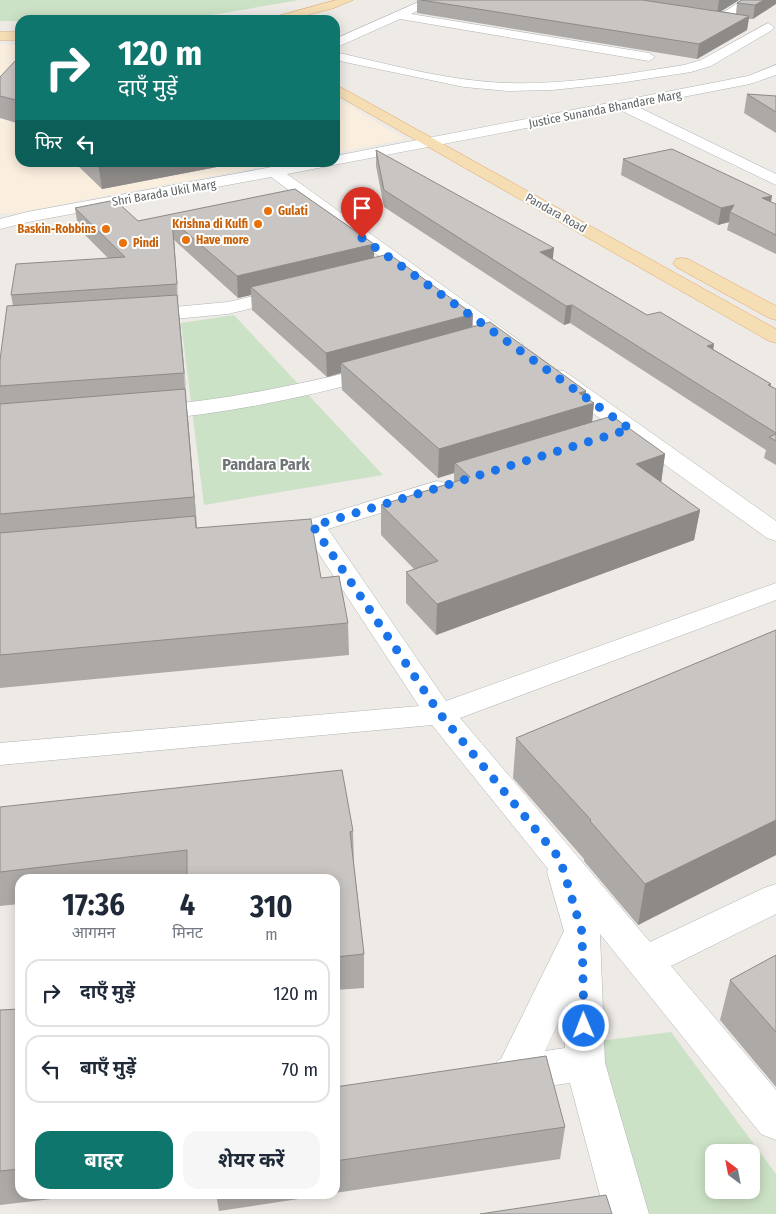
<!DOCTYPE html>
<html lang="hi">
<head>
<meta charset="utf-8">
<style>
	body { margin:0; font-family:"Fira Sans Condensed","Noto Sans Devanagari",sans-serif; background:#f6f6f7; color:#1f2937; height:100vh; display:flex; flex-direction:column; font-size:19px; white-space:nowrap }
	* { box-sizing:border-box; margin:0 }
	p { font-size:16px; color:#747a83 }
	.icon { flex:none; width:28px; height:28px; fill:none; stroke:currentColor; stroke-width:2; stroke-linecap:round; stroke-linejoin:round }
	.map { position:relative; flex:1; overflow:hidden }
	.drawer { position:absolute; left:15px; top:874px; width:325px; height:325px; display:flex; flex-direction:column; background:#fff; border-radius:15px; box-shadow:0 2px 12px #0003 }
	.drawer>* { flex:none }
	.guide { position:absolute; left:15px; top:15px; width:325px; height:152px; border-radius:15px; box-shadow:0 2px 12px #0003; background:#0f766e; color:#fff; overflow:hidden }
	.needle { width:32px; rotate:328deg }
	.fabs { position:absolute; left:705px; top:1144px; display:grid; gap:10px }
	.fabs a { display:grid; place-items:center; width:55px; height:55px; border-radius:10px; background:#fff; box-shadow:0 2px 12px #0003; font-size:25px }
	.pin { position:absolute; display:grid; place-items:center; width:42px; height:42px; color:#fff; margin:-51px -21px; border-radius:50% 50% 50% 0; rotate:-45deg; box-shadow:0 0 5px #0007 }
	.pin .icon { rotate:45deg }
	.me { position:absolute; width:55px; margin:-28px; rotate:359deg; stroke-linejoin:round; filter:drop-shadow(0 0 4px #0008) }
	.turn { display:flex; align-items:center; gap:18px; height:105px; padding:0 20px; font-size:22px }
	.turn .icon { width:65px; height:65px; stroke-width:2.5 }
	.turn b { display:block; font-size:35px; line-height:42px }
	.then { display:flex; align-items:center; height:48px; padding:0 20px; background:#0003; gap:10px; font-size:19px }
	.eta { display:flex; justify-content:space-evenly; align-items:center; height:85px; text-align:center }
	.eta b { font-size:30px; font-weight:700; line-height:35px }
	.primary-button { display:flex; gap:10px; margin-top:auto; padding:10px 20px }
	.primary-button a { flex:1; height:58px; border-radius:15px; background:#0f766e; color:#fff; font-size:20px; font-weight:700; line-height:58px; text-align:center }
	.primary-button a+a { background:#f6f6f7; color:#1f2937 }
	ul { padding:0; list-style:none }
	li { display:flex; align-items:center; gap:15px; height:68px; margin:0 10px 8px; padding:0 10px; border:2px solid #e0e1e3; border-radius:15px }
	li div { flex:1 }
	li b { display:block; font-size:19px }
	li em { font-style:normal }
	.map>svg:first-child { display:block }
</style>
</head>
<body>
<div class="map">
<svg width="776" height="1214" viewBox="0 0 776 1214">
	<rect width="100%" height="100%" fill="#eeeae6"/>
	<g fill="#faeedf">
		<path d="M0,44l20,1v117l262,1 -267,50h-15z"/>
		<path d="M335,97l70,42 -70,14z"/>
	</g>
	<g fill="#cce2c6" fill-rule="evenodd">
		<path d="M0,0h299l-116,20 -163,1h-20z"/>
		<path d="M234,315l149,160 -179,30 -23,-182z"/>
		<path d="M671,1032l105,142v40h-132l-45,-173zM714,1152h37v38h-37z"/>
	</g>
	<g fill="none" stroke-linecap="round" stroke-linejoin="round">
		<defs>
			<g id="minor">
				<path d="M423,0h15l-27,14 238,39 6,4 -6,4 -249,-42 -65,29v-9z"/>
				<path d="M742,0h14l-33,22h-8l-2,-2 2,-2z"/>
				<path d="M768,23l6,4 -2,3 -61,36 -20,6 -72,11 -67,7 -44,1 -44,-4 -129,-27v-8c57,13 114,29 172,31 59,2 119,-9 177,-18l17,-5z"/>
				<path d="M776,65v10l-26,9 -114,22 140,68v11l-156,-75 -333,64 233,167 3,4 -3,4 -7,2 -7,-2 -235,-172 -243,45 -28,7v-10l27,-7 272,-50h36v-6l413,-80z"/>
				<path d="M288,288l7,2 3,4 -3,4 -67,16 -87,8 -7,-2 -3,-4 3,-4 7,-2 87,-8z"/>
				<path d="M376,366l7,2 4,4 -4,4c-76,21 -153,37 -232,44l-8,-2 -3,-5 3,-5 8,-2c77,-6 150,-22 225,-40z"/>
				<path d="M556,370l8,1 212,150v20l-9,-3 -219,-157 -3,-5 3,-5z"/>
				<path d="M437,481l9,2 3,5 -3,5 -118,36 118,172 330,-118v17l-316,118 190,224 114,-54 12,-4v30l-105,52 105,124v50l-15,-6 -161,-200 5,129 44,151h-44l-35,-131 -58,8 -14,-5 -6,-13 6,-13 3,-1 63,-128 -17,-59 1,-3 -116,-144 -432,40v-22l419,-37 -113,-172 -19,-2 -4,-5 4,-5 24,-3zM565,1008v40l-20,3z"/>
			</g>
			<g id="major">
				<path d="M336,0h17l-19,8 -45,12h-20l2,-2z"/>
				<rect x="0" y="32" width="20" height="8"/>
				<path d="M335,84l441,245v14l-7,-2 -434,-247z"/>
				<path d="M682,258l6,1 88,47v14l-7,-2 -93,-51 -3,-4 3,-4z"/>
			</g>
		</defs>
		<use href="#minor" stroke="#b1b4b6" stroke-width="1"/>
		<use href="#major" stroke="#e0a76d" stroke-width="1"/>
		<use href="#minor" fill="#fff" fill-rule="evenodd"/>
		<use href="#major" fill="#f5ddb4" fill-rule="evenodd"/>
	</g>
	<g fill="#ada9a7">
		<path d="M417,0h322l-18,11 15,3 1,-11 39,-3 -23,19h-4l-2,11 -50,29 -280,-46z"/>
		<path d="M20,59v65l-20,-6v-41z"/>
		<path d="M747,94l29,2v37l-32,-20z"/>
		<path d="M376,150l177,109 94,56 67,29 -1,5 58,35v2l5,3v76l-12,-7 2,-8 -196,-127 -6,2 -180,-118 -8,-41z"/>
		<path d="M623,159l148,43 5,2v50l-49,-24 2,-8 -11,3 -97,-50z"/>
		<path d="M74,162h169l-141,27z"/>
		<path d="M295,189l79,55v14l98,69 114,64 -1,6 9,6 -2,19 73,32 -4,28 39,28 -6,30 -258,95 -30,-32v-31l8,-3 -33,-34v-30l73,-23v-9l-16,5 -96,-88 -1,-17 -14,4 -75,-67 -1,-15 -13,3 -64,-58 4,66 19,221v1l124,50 27,45 1,32 -349,33v-328l13,-54 -2,-11 97,-37 -30,-30 -3,-20 63,13z"/>
		<path d="M776,630v225l-138,70 -54,-64v-2l-71,-81 3,-40z"/>
		<path d="M0,807l353,24 1,33 10,90v34l-29,2v-111h-315v25l-20,2z"/>
		<path d="M776,955v132l-56,-67 10,-40z"/>
		<path d="M20,1009v185h49v3l-69,8v-195z"/>
		<path d="M335,1087l230,40 -5,32 -225,34z"/>
		<path d="M216,1194h115l-112,17z"/>
	</g>
	<g fill="#8d8a88">
		<path d="M719,0h20l-22,14z"/>
		<path d="M764,0h12v4l-23,15 2,-14z"/>
		<path d="M749,16l-2,14 -50,29 2,-15z"/>
		<path d="M243,162l-141,27 -4,-26z"/>
		<path d="M772,196l-3,17 -7,-15z"/>
		<path d="M734,205l-4,7 -1,10 -11,3 3,-17z"/>
		<path d="M172,220l2,20 5,66 -2,-22z"/>
		<path d="M374,244v21l-123,22v8l-13,3 -1,-22z"/>
		<path d="M554,248l-2,18 -12,-14z"/>
		<path d="M177,295l3,27 7,79 -3,-28z"/>
		<path d="M572,305l-2,18 -6,2 2,-19z"/>
		<path d="M473,314l-1,23 -131,26v10l-14,4 -1,-24z"/>
		<path d="M714,344l-3,19 -4,-17z"/>
		<path d="M185,389l3,29 9,109 -3,-30z"/>
		<path d="M586,391l-1,15 9,-3 -3,29 -136,31 -1,10 -16,5 1,-29 140,-56z"/>
		<path d="M665,454l-4,30 -25,-20z"/>
		<path d="M700,510l-6,30 -258,95 1,-31z"/>
		<path d="M776,820v35l-138,70 7,-41z"/>
	</g>
	<g fill="#c9c5c2" stroke="#8d8a88">
		<path d="M421,0h221l107,16 -50,28z"/>
		<path d="M742,0h22l-9,5 -18,-2z"/>
		<path d="M17,59h3v42l-20,-5v-19z"/>
		<path d="M747,94l29,2v16z"/>
		<path d="M672,149l100,47 -10,2 14,6v31l-46,-23 4,-7 -13,3 -98,-49z"/>
		<path d="M376,150l178,98 -14,4 107,63 13,-3 54,32 -7,2 64,38 -3,1 8,4v44l-204,-128 -6,1 -182,-116z"/>
		<path d="M295,189l79,55 -137,32 -65,-56 5,64 -166,11 5,-31 109,-7 -50,-49 40,-8 23,21z"/>
		<path d="M389,254l84,60 -147,39 -75,-66z"/>
		<path d="M177,295l7,78 -184,13v-26l7,-54z"/>
		<path d="M490,322l96,69 -7,2 15,10 -155,46 -98,-86z"/>
		<path d="M185,389l9,108 -194,17v-110z"/>
		<path d="M612,416l53,38 -29,10 64,46 -263,94 -31,-32 32,-11 -57,-56 89,-28 -15,-14z"/>
		<path d="M776,434v7l-7,-4z"/>
		<path d="M195,516l1,12 115,-9 10,59 18,-2 9,47 -348,32v-122z"/>
		<path d="M776,630v190l-131,64 -55,-63 1,-1 -75,-82z"/>
		<path d="M342,770l11,61 -3,1 14,122 -29,3v-78h-148v-29l-187,22v-65z"/>
		<path d="M776,955v77l-46,-52z"/>
		<path d="M20,1009v160l-20,2v-161z"/>
		<path d="M546,1056l19,71 -230,34v-74z"/>
		<path d="M606,1195l6,19h-132z"/>
	</g>
	<g fill="none" stroke-linecap="round" stroke-linejoin="round">
		<path stroke="#1a73e8" stroke-width="9" stroke-dasharray="0 16.2" d="M362,238l268,191 -317,97 127,188 120,145 22,73 2,94"/>
	</g>
	<g fill="#e8710a" stroke="#fff" stroke-width="2">
		<circle cx="268" cy="211" r="5"/>
		<circle cx="258" cy="224" r="5"/>
		<circle cx="106" cy="229" r="5"/>
		<circle cx="186" cy="240" r="5"/>
		<circle cx="123" cy="243" r="5"/>
	</g>
	<g text-anchor="middle" stroke-width="4" stroke-linejoin="round" paint-order="stroke">
		<g font-size="12" fill="#5e6264" stroke="#fff">
			<text transform="translate(605 109) rotate(-11)" y="4">Justice Sunanda Bhandare Marg</text>
			<text transform="translate(164 193) rotate(-10)" y="4">Shri Barada Ukil Marg</text>
			<text transform="translate(556 213) rotate(29)" y="4">Pandara Road</text>
		</g>
		<g font-size="12" font-weight="bold" fill="#c56008" stroke="#fff" text-anchor="start">
			<text x="278" y="215">Gulati</text>
			<text x="248" y="228" text-anchor="end">Krishna di Kulfi</text>
			<text x="96" y="233" text-anchor="end">Baskin-Robbins</text>
			<text x="196" y="244">Have more</text>
			<text x="133" y="247">Pindi</text>
		</g>
		<g font-size="16" font-weight="bold" fill="#6f7476" stroke="#fff">
			<text x="266" y="470">Pandara Park</text>
		</g>
	</g>
</svg>
<div class="fabs">
<a><svg class="needle" viewBox="-14 -14 28 28"><path d="M0-13l5 13h-10z" fill="#e53935"/><path d="M0 13l5-13h-10z" fill="#747a83"/></svg></a>
</div>
<div class="pin" style="left:362px;top:238px;background:#d93025"><svg class="icon" aria-label="arrive" viewBox="0 0 24 24"><path d="M6 21V4h12l-3 4 3 4H6"/></svg></div>
<svg class="me" style="left:584px;top:1026px" viewBox="-20 -20 40 40"><circle r="17" fill="#1a73e8" stroke="#fff" stroke-width="3"/><path d="M0-11L8 9 0 5-8 9z" fill="#fff"/></svg>
<div class="guide">
<div class="turn"><svg class="icon" aria-label="right" viewBox="0 0 24 24"><path d="M7 20v-9h11M14 6l5 5-5 5"/></svg><div><b>120 m</b>दाएँ मुड़ें</div></div>
<div class="then">फिर<svg class="icon" aria-label="left" viewBox="0 0 24 24"><path d="M17 20v-9H6M10 6l-5 5 5 5"/></svg></div>
</div>
<section class="drawer">
<div class="eta">
<div><b>17:36</b><p>आगमन</p></div>
<div><b>4</b><p>मिनट</p></div>
<div><b>310</b><p>m</p></div>
</div>
<ul>
<li><svg class="icon" aria-label="right" viewBox="0 0 24 24"><path d="M7 20v-9h11M14 6l5 5-5 5"/></svg><div><b>दाएँ मुड़ें</b></div><em>120 m</em></li>
<li><svg class="icon" aria-label="left" viewBox="0 0 24 24"><path d="M17 20v-9H6M10 6l-5 5 5 5"/></svg><div><b>बाएँ मुड़ें</b></div><em>70 m</em></li>
</ul>
<div class="primary-button"><a>बाहर</a><a>शेयर करें</a></div>
</section>
</div>
</body>
</html>
